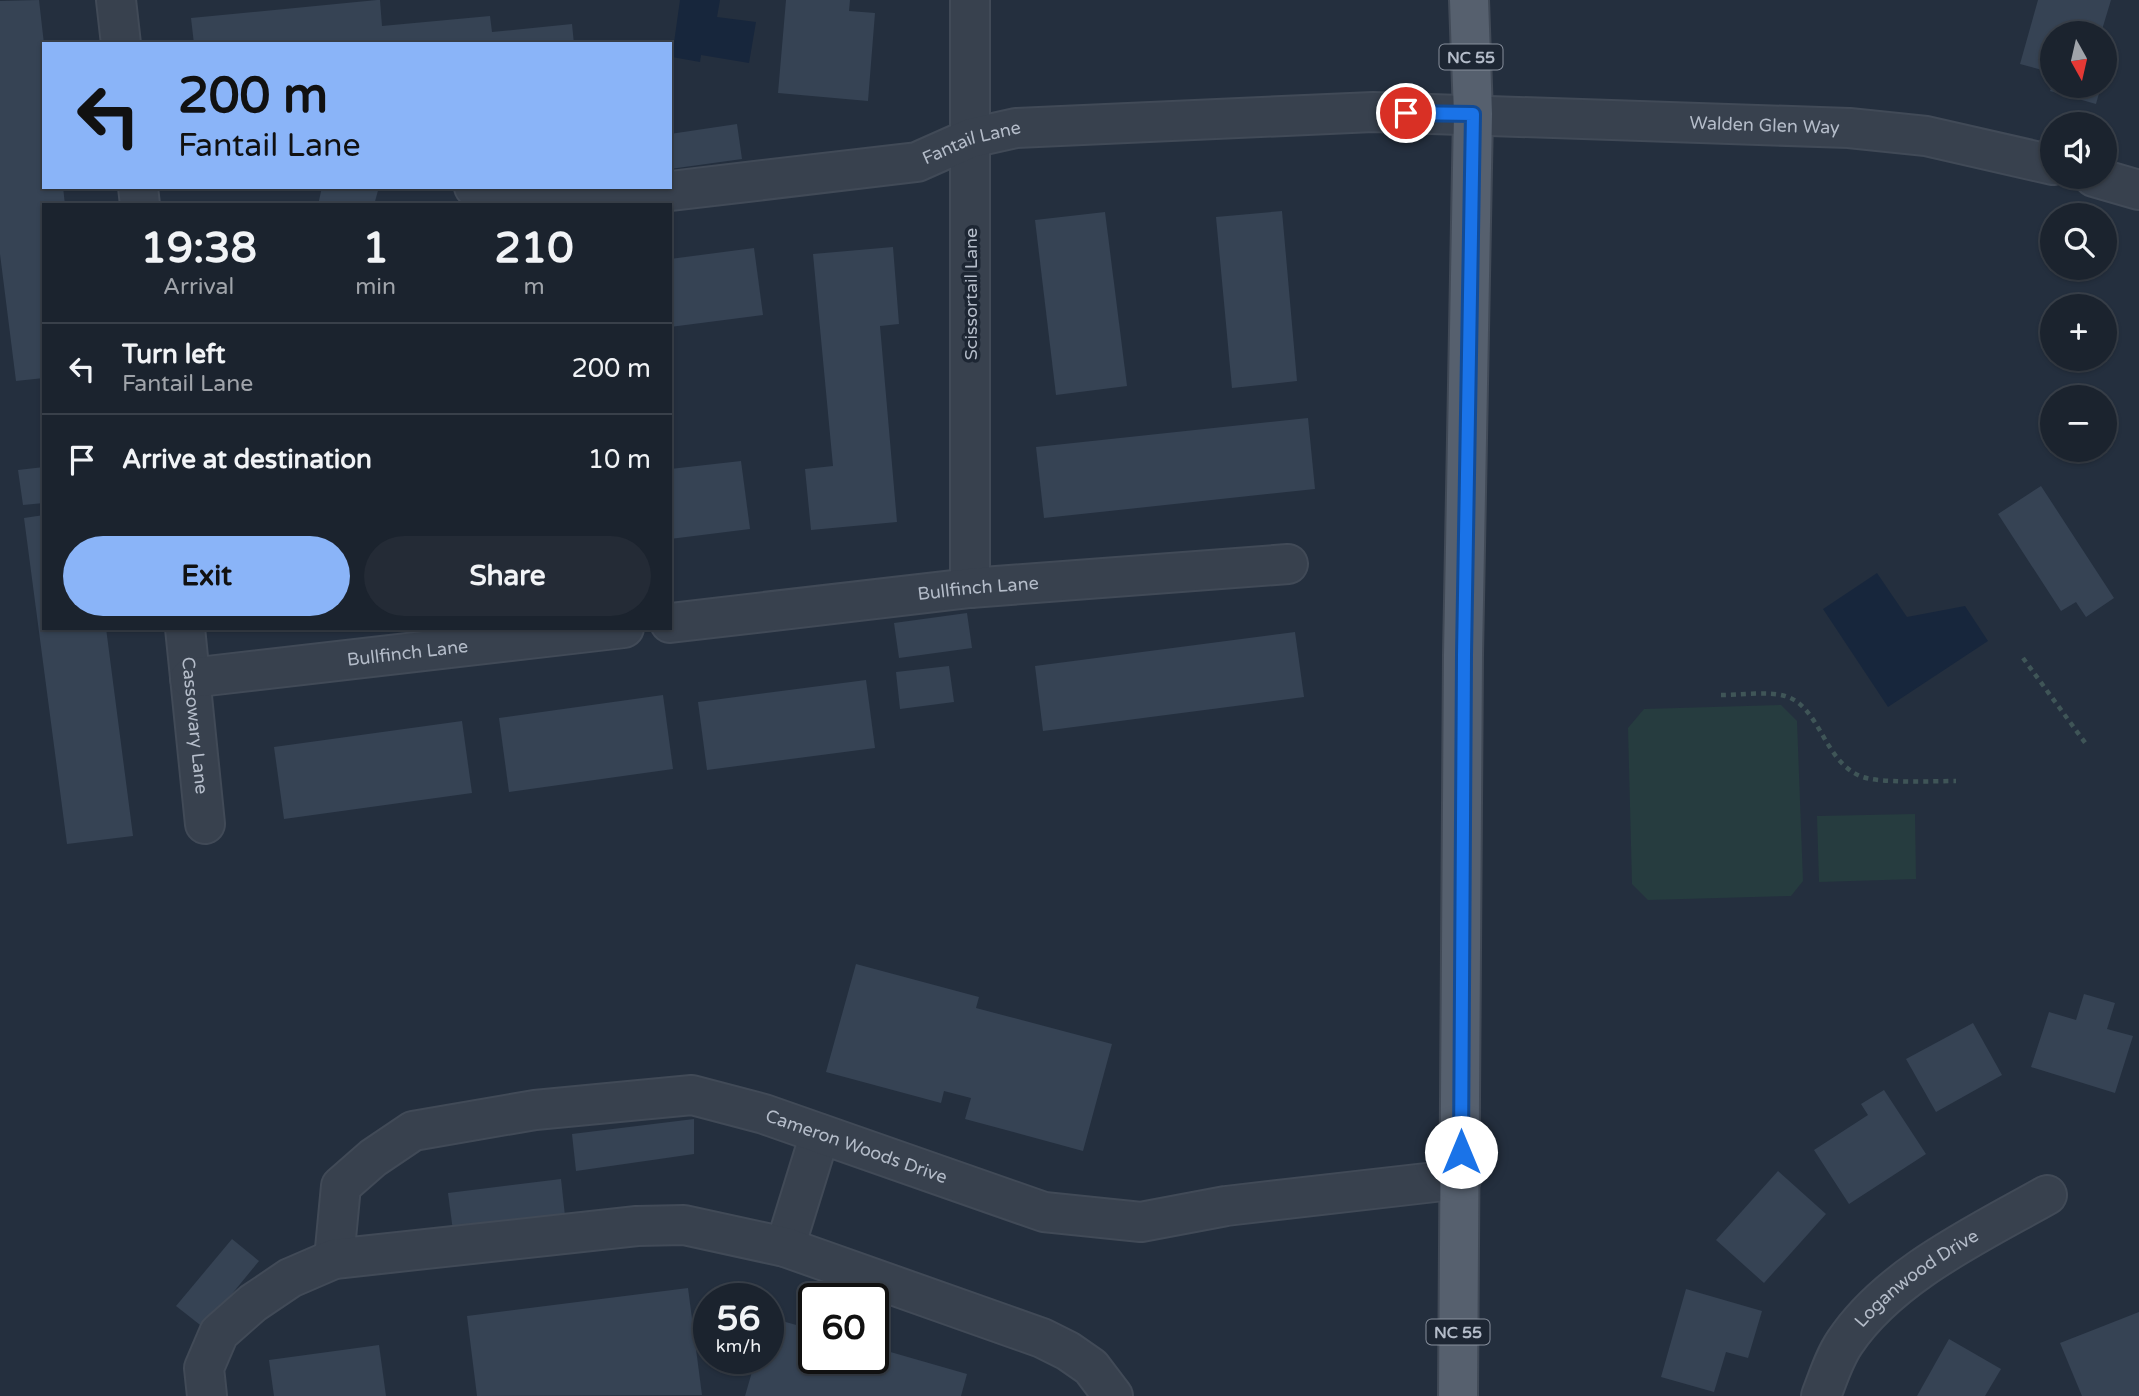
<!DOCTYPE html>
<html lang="en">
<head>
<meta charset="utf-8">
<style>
	body { margin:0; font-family:"Varela Round",sans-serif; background:#242b36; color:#f1f3f6; height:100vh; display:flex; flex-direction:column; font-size:26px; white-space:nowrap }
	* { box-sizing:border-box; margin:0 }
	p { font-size:23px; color:#a0a4aa }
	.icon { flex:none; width:38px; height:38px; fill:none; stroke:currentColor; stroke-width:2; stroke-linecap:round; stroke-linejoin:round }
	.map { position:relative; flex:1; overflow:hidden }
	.drawer { position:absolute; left:42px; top:203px; width:630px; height:427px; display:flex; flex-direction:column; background:#1b232e; border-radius:0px; box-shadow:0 2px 5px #0004,0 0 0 2px #39404a }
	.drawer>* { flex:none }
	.banner { position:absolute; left:42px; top:42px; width:630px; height:147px; border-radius:0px; box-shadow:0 2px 5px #0004,0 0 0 2px #39404a; background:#8ab4f8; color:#111; overflow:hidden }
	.needle { width:46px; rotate:172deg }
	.controls { position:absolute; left:2040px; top:21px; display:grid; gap:14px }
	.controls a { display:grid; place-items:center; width:77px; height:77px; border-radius:50%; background:#1b232e; box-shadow:0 2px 5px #0004,0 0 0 2px #39404a; font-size:35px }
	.speed { position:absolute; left:693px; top:1283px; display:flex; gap:14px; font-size:35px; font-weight:700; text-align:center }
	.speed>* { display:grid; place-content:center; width:91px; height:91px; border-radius:50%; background:#1b232e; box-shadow:0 2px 5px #0004,0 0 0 2px #39404a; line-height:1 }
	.speed small { font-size:18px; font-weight:400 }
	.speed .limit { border:4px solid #111; border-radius:10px; background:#fff; color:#111 }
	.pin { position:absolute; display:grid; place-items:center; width:60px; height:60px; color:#fff; margin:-30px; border:4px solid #fff; border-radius:50%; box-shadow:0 2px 7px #0007 }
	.me { position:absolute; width:77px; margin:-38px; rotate:0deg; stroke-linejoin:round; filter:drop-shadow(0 0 5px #0008) }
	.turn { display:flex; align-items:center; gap:24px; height:147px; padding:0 21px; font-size:32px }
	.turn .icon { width:91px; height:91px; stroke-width:2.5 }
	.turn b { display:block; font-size:49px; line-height:60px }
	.eta { display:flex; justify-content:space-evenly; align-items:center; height:119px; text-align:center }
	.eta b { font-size:42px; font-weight:800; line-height:49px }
	.action { display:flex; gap:14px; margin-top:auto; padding:14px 21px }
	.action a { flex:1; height:80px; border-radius:42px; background:#8ab4f8; color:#111; font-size:28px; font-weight:800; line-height:80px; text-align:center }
	.action a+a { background:#242b36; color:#f1f3f6 }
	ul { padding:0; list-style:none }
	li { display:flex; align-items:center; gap:21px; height:91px; padding:0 21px; border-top:2px solid #39404a }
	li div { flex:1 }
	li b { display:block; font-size:26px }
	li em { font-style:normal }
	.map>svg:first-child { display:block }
</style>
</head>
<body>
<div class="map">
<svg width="2139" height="1396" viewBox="0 0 2139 1396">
	<rect width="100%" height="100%" fill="#242f3e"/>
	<g fill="#263c3f">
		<path d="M1781,705l16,16 6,160 -12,15 -143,4 -16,-16 -4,-156 16,-19z"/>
		<path d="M1915,814l1,65 -97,3 -2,-66z"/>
	</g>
	<g fill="#17263c">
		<path d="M680,0h40l-3,17 39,5 -7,41 -48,-8 -1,7 -28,-5z"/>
		<path d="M1877,573l30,44 58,-11 23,35 -100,66 -65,-98z"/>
	</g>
	<g fill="#364354">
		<path d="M39,0l5,44v143h19l2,18h-21v173l-28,3 -16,-127v-253z"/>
		<path d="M377,0h3l2,26 108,-10 2,16 80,-8 2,20h-380l-3,-26z"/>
		<path d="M786,0h64l-1,11 26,2 -7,88 -90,-8z"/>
		<path d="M2038,0h73l-10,33h-48v40l-33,-9z"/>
		<path d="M2052,86h49l-5,18 -46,-13z"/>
		<path d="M737,124l5,35 -72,10v-35z"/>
		<path d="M322,187h57l-5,18h-56z"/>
		<path d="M1282,211l15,170 -65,7 -16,-171z"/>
		<path d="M1105,212l22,174 -71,9 -21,-175z"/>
		<path d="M893,247l6,77 -19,2 17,196 -86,8 -6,-61 28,-3 -20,-212z"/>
		<path d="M754,248l9,67 -93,12v-68z"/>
		<path d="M1308,418l7,71 -271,29 -8,-71z"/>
		<path d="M741,461l9,68 -80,10v-70z"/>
		<path d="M44,467v36l-21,2 -5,-35z"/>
		<path d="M2041,486l73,112 -28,19 -10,-15 -15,9 -63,-97z"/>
		<path d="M44,515v113h62l27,208 -66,8 -43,-326z"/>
		<path d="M967,613l5,35 -73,10 -5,-35z"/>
		<path d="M1295,632l9,65 -261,34 -8,-65z"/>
		<path d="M949,666l5,36 -54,7 -4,-37z"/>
		<path d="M866,680l9,68 -168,22 -9,-68z"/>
		<path d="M663,695l10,74 -164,23 -10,-74z"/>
		<path d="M462,721l10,72 -188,26 -10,-72z"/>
		<path d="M856,964l123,33 -3,11 136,36 -29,107 -118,-32 6,-21 -27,-7 -3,12 -115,-31z"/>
		<path d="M2084,994l31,9 -8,26 26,7 -18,57 -84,-26 18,-55 27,8z"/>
		<path d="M1973,1023l29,52 -66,37 -30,-53z"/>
		<path d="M1884,1090l42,64 -77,50 -35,-54 54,-35 -7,-11z"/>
		<path d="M694,1119v35l-118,17 -4,-37z"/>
		<path d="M1778,1171l48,43 -62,69 -48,-43z"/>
		<path d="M561,1179l4,37 -112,15 -5,-38z"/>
		<path d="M232,1239l27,22 -55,67 -28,-22z"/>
		<path d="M688,1288l14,107 -225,1 -10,-80z"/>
		<path d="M1686,1289l76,22 -14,47 -22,-6 -12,40 -53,-15z"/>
		<path d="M2139,1312v84h-57l-22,-53z"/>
		<path d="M768,1317l46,13v28h59v-11l94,27 -6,22h-216l11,-38h12z"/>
		<path d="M1949,1339l52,30 -16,27h-68z"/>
		<path d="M379,1345l7,51h-112l-5,-36z"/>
	</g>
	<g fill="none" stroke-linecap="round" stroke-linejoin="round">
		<defs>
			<g id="street">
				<path d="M116,0l5,44"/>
				<path d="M970,0v588"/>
				<path d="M2094,177l45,13"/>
				<path d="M138,187l2,18"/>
				<path id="s1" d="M474,187l40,7 63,3 51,-1 289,-34 54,-24 45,-10 357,-16 476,16 77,8 127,29"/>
				<path id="s2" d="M670,623l300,-35 318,-24"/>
				<path id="s3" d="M185,628l20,196"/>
				<path id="s4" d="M190,678l434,-50"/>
				<path d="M785,1247l35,-113"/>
				<path id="s5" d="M334,1259l7,-73 32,-28 40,-27 122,-21 157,-15 72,19 280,98 97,10 85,-16 235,-27"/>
				<path d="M207,1396l-3,-28 15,-35 34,-30 37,-25 44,-19 303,-33 47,-1 101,22 257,91 26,13 23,16 22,29"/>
				<path id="s6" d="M1821,1396c7,-18 13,-38 24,-54 45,-67 133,-108 202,-147"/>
			</g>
			<path id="primary" d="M1458,1396l5,-741 10,-541 -4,-114"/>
		</defs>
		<use href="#street" stroke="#414a57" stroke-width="42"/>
		<use href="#primary" stroke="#414a57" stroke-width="42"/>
		<g stroke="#3f5557" stroke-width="4.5" stroke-dasharray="5 5" stroke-linecap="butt">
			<path d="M2023,658l63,86"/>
			<path d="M1721,695c18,0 48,-4 64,1 35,10 38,64 75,80 19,8 73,5 96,5"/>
		</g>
		<use href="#street" stroke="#38414e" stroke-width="38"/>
		<use href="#primary" stroke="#56606e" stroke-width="38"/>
	</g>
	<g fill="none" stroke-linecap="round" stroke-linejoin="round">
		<defs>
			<path id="route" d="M1406,113l67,1 -9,541 -3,497"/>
		</defs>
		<use href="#route" stroke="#114b97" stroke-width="18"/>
		<use href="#route" stroke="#1a73e8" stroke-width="12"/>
	</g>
	<g text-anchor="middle" stroke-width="7" stroke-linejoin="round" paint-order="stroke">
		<g fill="#1d2633" stroke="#878f9c" stroke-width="2">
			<rect x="1439.5" y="44.5" width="63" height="25" rx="5"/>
			<rect x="1426.5" y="1319.5" width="63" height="25" rx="5"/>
		</g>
		<g font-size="16" font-weight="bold" fill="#b4bcc9">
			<text x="1471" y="63">NC 55</text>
			<text x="1458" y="1338">NC 55</text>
		</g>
		<g font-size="18" fill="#b4bcc9" stroke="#1d2633">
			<text dy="6" stroke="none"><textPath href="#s1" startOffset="1300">Walden Glen Way</textPath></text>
			<text dy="6" stroke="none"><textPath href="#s1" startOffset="504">Fantail Lane</textPath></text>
			<text transform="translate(971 294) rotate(-90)" y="6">Scissortail Lane</text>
			<text dy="6" stroke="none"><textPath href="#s2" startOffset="310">Bullfinch Lane</textPath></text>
			<text dy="6" stroke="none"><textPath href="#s4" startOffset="219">Bullfinch Lane</textPath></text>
			<text dy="6" stroke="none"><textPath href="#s3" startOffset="98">Cassowary Lane</textPath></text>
			<text dy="6" stroke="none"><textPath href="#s5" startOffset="618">Cameron Woods Drive</textPath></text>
			<text dy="6" stroke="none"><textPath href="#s6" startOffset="156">Loganwood Drive</textPath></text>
		</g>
	</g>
</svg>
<div class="controls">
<a><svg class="needle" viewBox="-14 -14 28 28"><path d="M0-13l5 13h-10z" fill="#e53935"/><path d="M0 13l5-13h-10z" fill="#a0a4aa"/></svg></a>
<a><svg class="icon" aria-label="sound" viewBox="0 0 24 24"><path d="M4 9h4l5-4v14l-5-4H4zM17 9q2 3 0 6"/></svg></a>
<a><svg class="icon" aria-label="search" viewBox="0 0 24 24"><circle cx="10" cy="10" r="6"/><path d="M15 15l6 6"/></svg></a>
<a>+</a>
<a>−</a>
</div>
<div class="speed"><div>56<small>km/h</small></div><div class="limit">60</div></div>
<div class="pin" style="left:1406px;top:113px;background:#d93025"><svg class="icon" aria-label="arrive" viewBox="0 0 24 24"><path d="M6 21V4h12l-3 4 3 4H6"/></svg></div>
<svg class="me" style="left:1461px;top:1152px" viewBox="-20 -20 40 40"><circle r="19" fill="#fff"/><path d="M0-13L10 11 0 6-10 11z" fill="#1a73e8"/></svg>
<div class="banner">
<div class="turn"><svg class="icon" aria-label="left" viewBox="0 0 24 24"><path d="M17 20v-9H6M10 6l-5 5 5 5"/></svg><div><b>200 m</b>Fantail Lane</div></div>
</div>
<section class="drawer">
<div class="eta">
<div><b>19:38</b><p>Arrival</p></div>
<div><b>1</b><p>min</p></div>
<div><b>210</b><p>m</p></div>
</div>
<ul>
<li><svg class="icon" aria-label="left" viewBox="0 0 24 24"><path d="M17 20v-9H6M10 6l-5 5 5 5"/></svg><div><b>Turn left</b><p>Fantail Lane</p></div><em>200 m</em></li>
<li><svg class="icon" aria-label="arrive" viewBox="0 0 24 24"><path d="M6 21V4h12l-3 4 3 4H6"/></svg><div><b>Arrive at destination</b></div><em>10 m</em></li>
</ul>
<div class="action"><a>Exit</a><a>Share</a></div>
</section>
</div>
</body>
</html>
